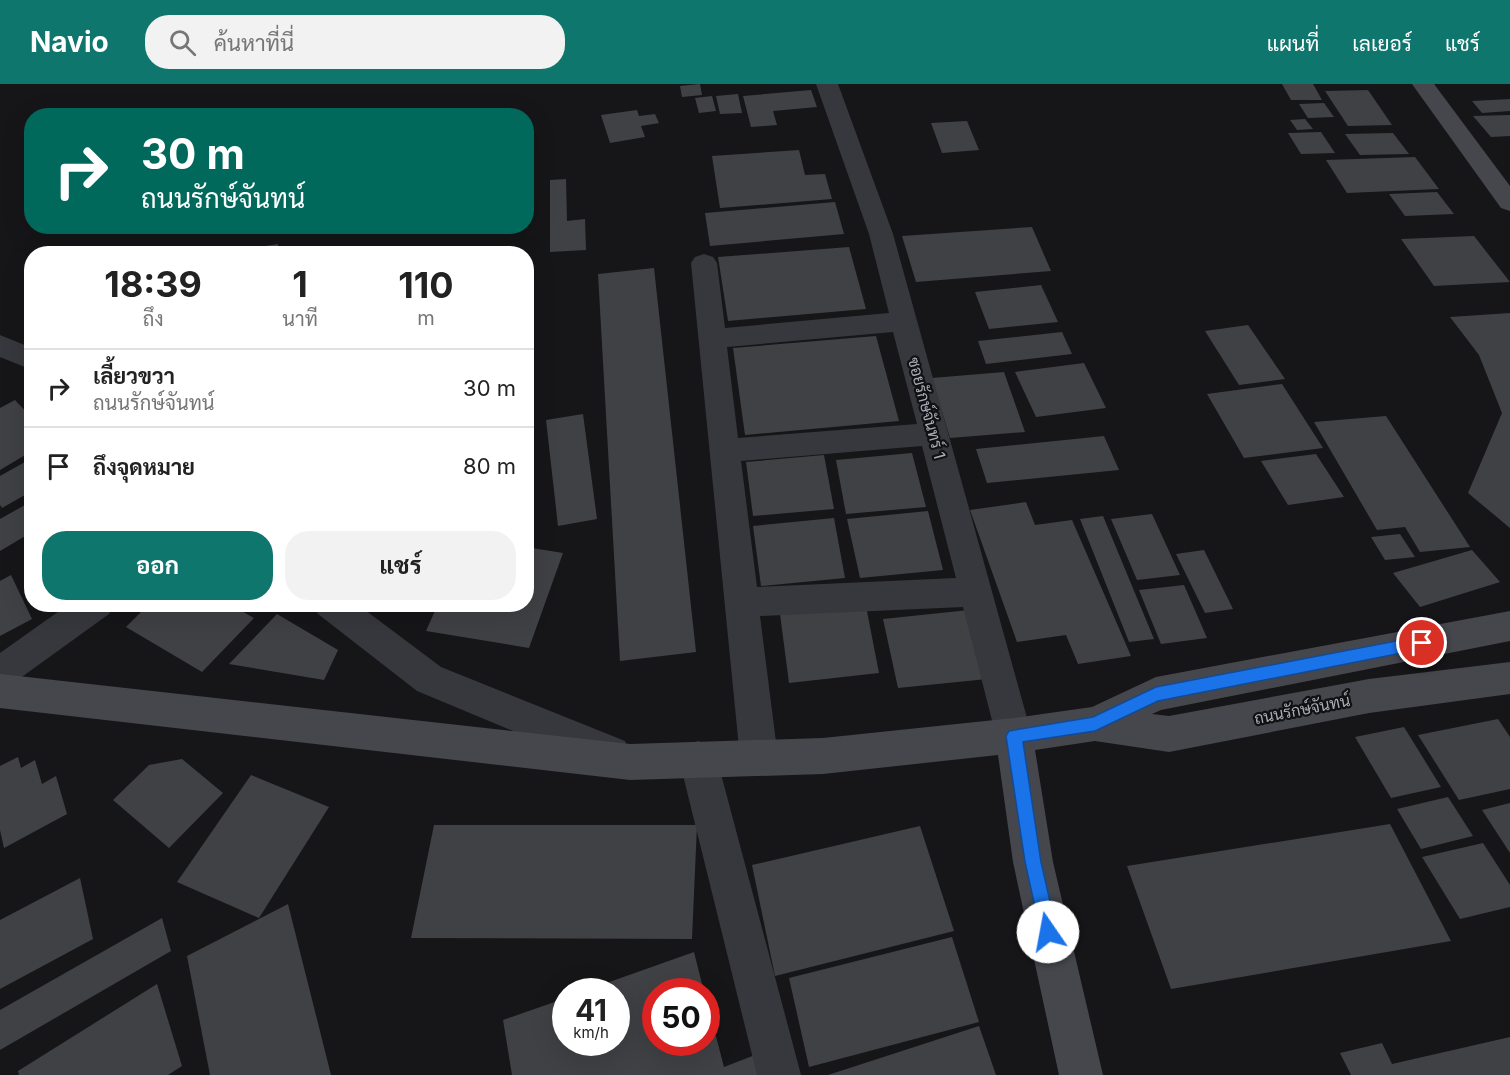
<!DOCTYPE html>
<html lang="th">
<head>
<meta charset="utf-8">
<style>
	body { margin:0; font-family:Inter,Sarabun,sans-serif; background:#f2f2f2; color:#222; height:100vh; display:flex; flex-direction:column; font-size:22px; white-space:nowrap }
	* { box-sizing:border-box; margin:0 }
	p { font-size:20px; color:#767676 }
	.icon { flex:none; width:33px; height:33px; fill:none; stroke:currentColor; stroke-width:2; stroke-linecap:round; stroke-linejoin:round }
	.map { position:relative; flex:1; overflow:hidden }
	.details { position:absolute; left:24px; top:162px; width:510px; height:366px; display:flex; flex-direction:column; background:#fff; border-radius:24px; box-shadow:0 6px 24px #0002 }
	.details>* { flex:none }
	.hud { position:absolute; left:24px; top:24px; width:510px; height:126px; border-radius:24px; box-shadow:0 6px 24px #0002; background:#00695c; color:#fff; overflow:hidden }
	.speed { position:absolute; left:552px; top:894px; display:flex; gap:12px; font-size:30px; font-weight:700; text-align:center }
	.speed>* { display:grid; place-content:center; width:78px; height:78px; border-radius:50%; background:#fff; box-shadow:0 6px 24px #0002; line-height:1 }
	.speed small { font-size:15px; font-weight:400 }
	.speed .limit { border:9px solid #d22; background:#fff; color:#111 }
	.pin { position:absolute; display:grid; place-items:center; width:51px; height:51px; color:#fff; margin:-26px; border:3px solid #fff; border-radius:50%; box-shadow:0 2px 6px #0007 }
	.me { position:absolute; width:66px; margin:-33px; rotate:348deg; stroke-linejoin:round; filter:drop-shadow(0 0 4px #0008) }
	.turn { display:flex; align-items:center; gap:21px; height:126px; padding:0 18px; font-size:27px }
	.turn .icon { width:78px; height:78px; stroke-width:2.5 }
	.turn b { display:block; font-size:42px; line-height:51px }
	.eta { display:flex; justify-content:space-evenly; align-items:center; height:102px; text-align:center }
	.eta b { font-size:36px; font-weight:700; line-height:42px }
	.cta { display:flex; gap:12px; margin-top:auto; padding:12px 18px }
	.cta a { flex:1; height:69px; border-radius:24px; background:#0f766e; color:#fff; font-size:24px; font-weight:700; line-height:69px; text-align:center }
	.cta a+a { background:#f2f2f2; color:#222 }
	ul { padding:0; list-style:none }
	li { display:flex; align-items:center; gap:18px; height:78px; padding:0 18px; border-top:2px solid #e0e0e0 }
	li div { flex:1 }
	li b { display:block; font-size:22px }
	li em { font-style:normal }
	header { display:flex; align-items:center; gap:36px; box-sizing:border-box; height:84px; padding:0 30px; background:#0f766e; color:#fff }
	header strong { font-size:28px }
	nav { display:flex; gap:33px; margin-inline-start:auto; font-size:21px }
	.search { width:420px; height:54px; background:#f2f2f2; display:flex; align-items:center; gap:15px; box-sizing:border-box; padding:0 21px; border-radius:24px; color:#767676; font-size:22px }
	.map>svg:first-child { display:block }
</style>
</head>
<body>
<header>
<strong>Navio</strong>
<div class="search"><svg class="icon" aria-label="search" viewBox="0 0 24 24"><circle cx="10" cy="10" r="6"/><path d="M15 15l6 6"/></svg>ค้นหาที่นี่</div>
<nav><a>แผนที่</a><a>เลเยอร์</a><a>แชร์</a></nav>
</header>
<div class="map">
<svg width="1510" height="991" viewBox="0 0 1510 991">
	<rect width="100%" height="100%" fill="#161618"/>
	<g fill="#404145">
		<path d="M700,0l2,11 -20,2 -2,-11z"/>
		<path d="M1282,0h31l9,16h-31z"/>
		<path d="M811,6l6,17 -44,4 4,14 -26,2 -8,-31z"/>
		<path d="M1368,6l24,35 -44,1 -23,-35z"/>
		<path d="M738,10l4,19 -22,1 -4,-18z"/>
		<path d="M712,12l4,15 -17,2 -4,-15z"/>
		<path d="M1510,15v12l-28,2 -10,-12z"/>
		<path d="M1324,19l10,14 -26,1 -9,-14z"/>
		<path d="M637,26l2,6 16,-2 4,9 -18,3 4,11 -35,6 -9,-28z"/>
		<path d="M1510,31v21l-19,1 -18,-21z"/>
		<path d="M1305,35l8,10 -16,1 -7,-10z"/>
		<path d="M967,37l12,29 -37,3 -11,-30z"/>
		<path d="M1321,48l14,21 -34,1 -13,-21z"/>
		<path d="M1393,49l16,21 -49,1 -15,-21z"/>
		<path d="M799,66l6,25 20,-1 7,25 -112,9 -8,-52z"/>
		<path d="M1415,73l24,32 -92,4 -21,-33z"/>
		<path d="M566,95l1,42 18,-2 1,31 -36,2v-72z"/>
		<path d="M1437,108l17,22 -49,2 -16,-22z"/>
		<path d="M835,118l9,32 -134,12 -5,-33z"/>
		<path d="M1032,143l19,44 -135,11 -14,-46z"/>
		<path d="M1474,152l36,46 -76,4 -33,-47z"/>
		<path d="M278,160v10h-50v-2z"/>
		<path d="M849,163l17,62 -138,12 -10,-64z"/>
		<path d="M654,184l42,384 -76,9 -22,-387z"/>
		<path d="M1041,201l17,37 -69,7 -14,-37z"/>
		<path d="M1510,229v215l-42,-35 34,-80 -23,-58 -29,-38z"/>
		<path d="M1248,241l37,54 -46,6 -34,-54z"/>
		<path d="M1062,248l10,22 -86,10 -8,-23z"/>
		<path d="M876,252l23,85 -154,14 -12,-87z"/>
		<path d="M1084,279l22,45 -70,9 -21,-45z"/>
		<path d="M1004,288l21,60 -75,6 -18,-60z"/>
		<path d="M1282,300l41,64 -79,10 -37,-64z"/>
		<path d="M15,316l17,18v33l-32,19v-62z"/>
		<path d="M583,330l14,105 -39,7 -12,-106z"/>
		<path d="M1386,332l84,131 -50,5 -15,-25 -28,3 -63,-108z"/>
		<path d="M1104,352l15,34 -132,13 -11,-34z"/>
		<path d="M912,369l14,54 -80,7 -10,-54z"/>
		<path d="M1316,370l28,43 -56,8 -27,-44z"/>
		<path d="M824,371l10,54 -81,7 -7,-54z"/>
		<path d="M32,374v33l-30,17 -2,-3v-29z"/>
		<path d="M32,417v31l-32,19v-32z"/>
		<path d="M1026,418l9,23 37,-5 59,136 -53,8 -12,-29 -49,7 -47,-132z"/>
		<path d="M928,427l15,59 -83,8 -13,-59z"/>
		<path d="M1152,430l28,61 -43,5 -26,-61z"/>
		<path d="M1103,432l51,123 -25,3 -49,-123z"/>
		<path d="M834,434l11,60 -84,8 -8,-60z"/>
		<path d="M1400,450l15,23 -30,3 -14,-23z"/>
		<path d="M526,463l37,6 -34,95 -103,-17 12,-27h88z"/>
		<path d="M1204,466l29,59 -28,4 -29,-59z"/>
		<path d="M1472,466l28,32 -80,25 -27,-34z"/>
		<path d="M11,491l21,44 -32,17v-55z"/>
		<path d="M1184,501l23,53 -46,6 -22,-54z"/>
		<path d="M149,520h80l25,14 -52,54 -76,-45z"/>
		<path d="M866,522l13,67 -90,10 -9,-69z"/>
		<path d="M969,526l18,69 -89,9 -15,-69z"/>
		<path d="M277,530l61,36 -14,30 -95,-16z"/>
		<path d="M1498,635l12,18v52l-51,11 -41,-65z"/>
		<path d="M1404,643l37,60 -50,11 -36,-61z"/>
		<path d="M18,673l3,11 14,-8 7,24 14,-8 11,38 -63,34 -4,-18v-64z"/>
		<path d="M182,675l41,34 -54,55 -56,-48 36,-35z"/>
		<path d="M251,691l78,32 -70,111 -82,-36z"/>
		<path d="M1448,713l25,39 -52,13 -24,-40z"/>
		<path d="M1510,719v50l-28,-43z"/>
		<path d="M1390,740l61,117 -280,48 -44,-123z"/>
		<path d="M434,741h263l-5,114 -281,-1z"/>
		<path d="M920,742l34,105 -179,45 -23,-111z"/>
		<path d="M1483,759l27,42v22l-50,12 -38,-62z"/>
		<path d="M80,794l13,61 -93,50v-69z"/>
		<path d="M288,820l43,171h-121l-23,-119z"/>
		<path d="M162,834l9,33 -171,99v-40z"/>
		<path d="M952,853l27,85 -170,45 -20,-89z"/>
		<path d="M694,868l10,40h-48v50h50l1,-40 17,65 41,-16 7,24h-260l-9,-55 63,-22v44h50v-50l-32,-1z"/>
		<path d="M157,900l25,82 -14,9h-149l-1,-4z"/>
		<path d="M979,942l17,49h-168z"/>
		<path d="M1510,953v38h-159l-11,-22 42,-10 10,21z"/>
	</g>
	<g fill="none" stroke-linecap="round" stroke-linejoin="round">
		<g fill="#37383d" fill-rule="evenodd">
			<path d="M816,0h22l55,150 139,502 -5,12 -13,6 -13,-6 -5,-12 -33,-129 -203,9 18,142 -6,13 -13,5 -13,-5 -6,-13 -49,-495 4,-6 9,-3 9,3 4,6 8,65 164,-15 -20,-79zM893,248l24,92 -179,14 -11,-91zM922,362l34,132 -199,9 -16,-126z"/>
			<path d="M0,251l32,13v22l-32,-13z"/>
			<path d="M69,520h45l-5,10 -97,70 -12,5v-36z"/>
			<path d="M313,520h44l84,63 184,74 6,13 -6,13 -13,5 -195,-81 -99,-77z"/>
			<path d="M698,657l13,5 6,13 84,316h-44l-78,-316 6,-13z"/>
		</g>
		<g fill="#45474d" fill-rule="evenodd">
			<path d="M1412,0h22l76,102v25l-9,-3z"/>
			<path d="M1510,527v30l-349,69 -9,4 17,2 200,-37 141,-17v32l-141,19 -200,39 -74,-11 -60,9 18,112 50,213h-44l-46,-213 -15,-107 -175,19 -193,6 -630,-72v-34l630,70 193,-6 191,-20 78,-11 64,-30z"/>
		</g>
	</g>
	<path fill="#1a73e8" stroke="#114b97" stroke-width="1.5" d="M1422,552l5,2 2,5 -2,4 -5,2 -264,52 -63,30 -72,11 18,120 16,70 -3,6 -6,2 -6,-2 -17,-76 -19,-126 3,-5 84,-14 63,-30z"/>
	<g text-anchor="middle" stroke-width="4.5" stroke-linejoin="round" paint-order="stroke">
		<g font-size="16" fill="#a8adb8" stroke="#111113">
			<text transform="translate(927 324) rotate(75)" y="6">ซอยรักษ์จันทร์ 1</text>
			<text transform="translate(1302 625) rotate(-11)" y="6">ถนนรักษ์จันทน์</text>
		</g>
	</g>
</svg>
<div class="speed"><div>41<small>km/h</small></div><div class="limit">50</div></div>
<div class="pin" style="left:1422px;top:559px;background:#d93025"><svg class="icon" aria-label="arrive" viewBox="0 0 24 24"><path d="M6 21V4h12l-3 4 3 4H6"/></svg></div>
<svg class="me" style="left:1048px;top:848px" viewBox="-20 -20 40 40"><circle r="19" fill="#fff"/><path d="M0-13L10 11 0 6-10 11z" fill="#1a73e8"/></svg>
<div class="hud">
<div class="turn"><svg class="icon" aria-label="right" viewBox="0 0 24 24"><path d="M7 20v-9h11M14 6l5 5-5 5"/></svg><div><b>30 m</b>ถนนรักษ์จันทน์</div></div>
</div>
<section class="details">
<div class="eta">
<div><b>18:39</b><p>ถึง</p></div>
<div><b>1</b><p>นาที</p></div>
<div><b>110</b><p>m</p></div>
</div>
<ul>
<li><svg class="icon" aria-label="right" viewBox="0 0 24 24"><path d="M7 20v-9h11M14 6l5 5-5 5"/></svg><div><b>เลี้ยวขวา</b><p>ถนนรักษ์จันทน์</p></div><em>30 m</em></li>
<li><svg class="icon" aria-label="arrive" viewBox="0 0 24 24"><path d="M6 21V4h12l-3 4 3 4H6"/></svg><div><b>ถึงจุดหมาย</b></div><em>80 m</em></li>
</ul>
<div class="cta"><a>ออก</a><a>แชร์</a></div>
</section>
</div>
</body>
</html>
